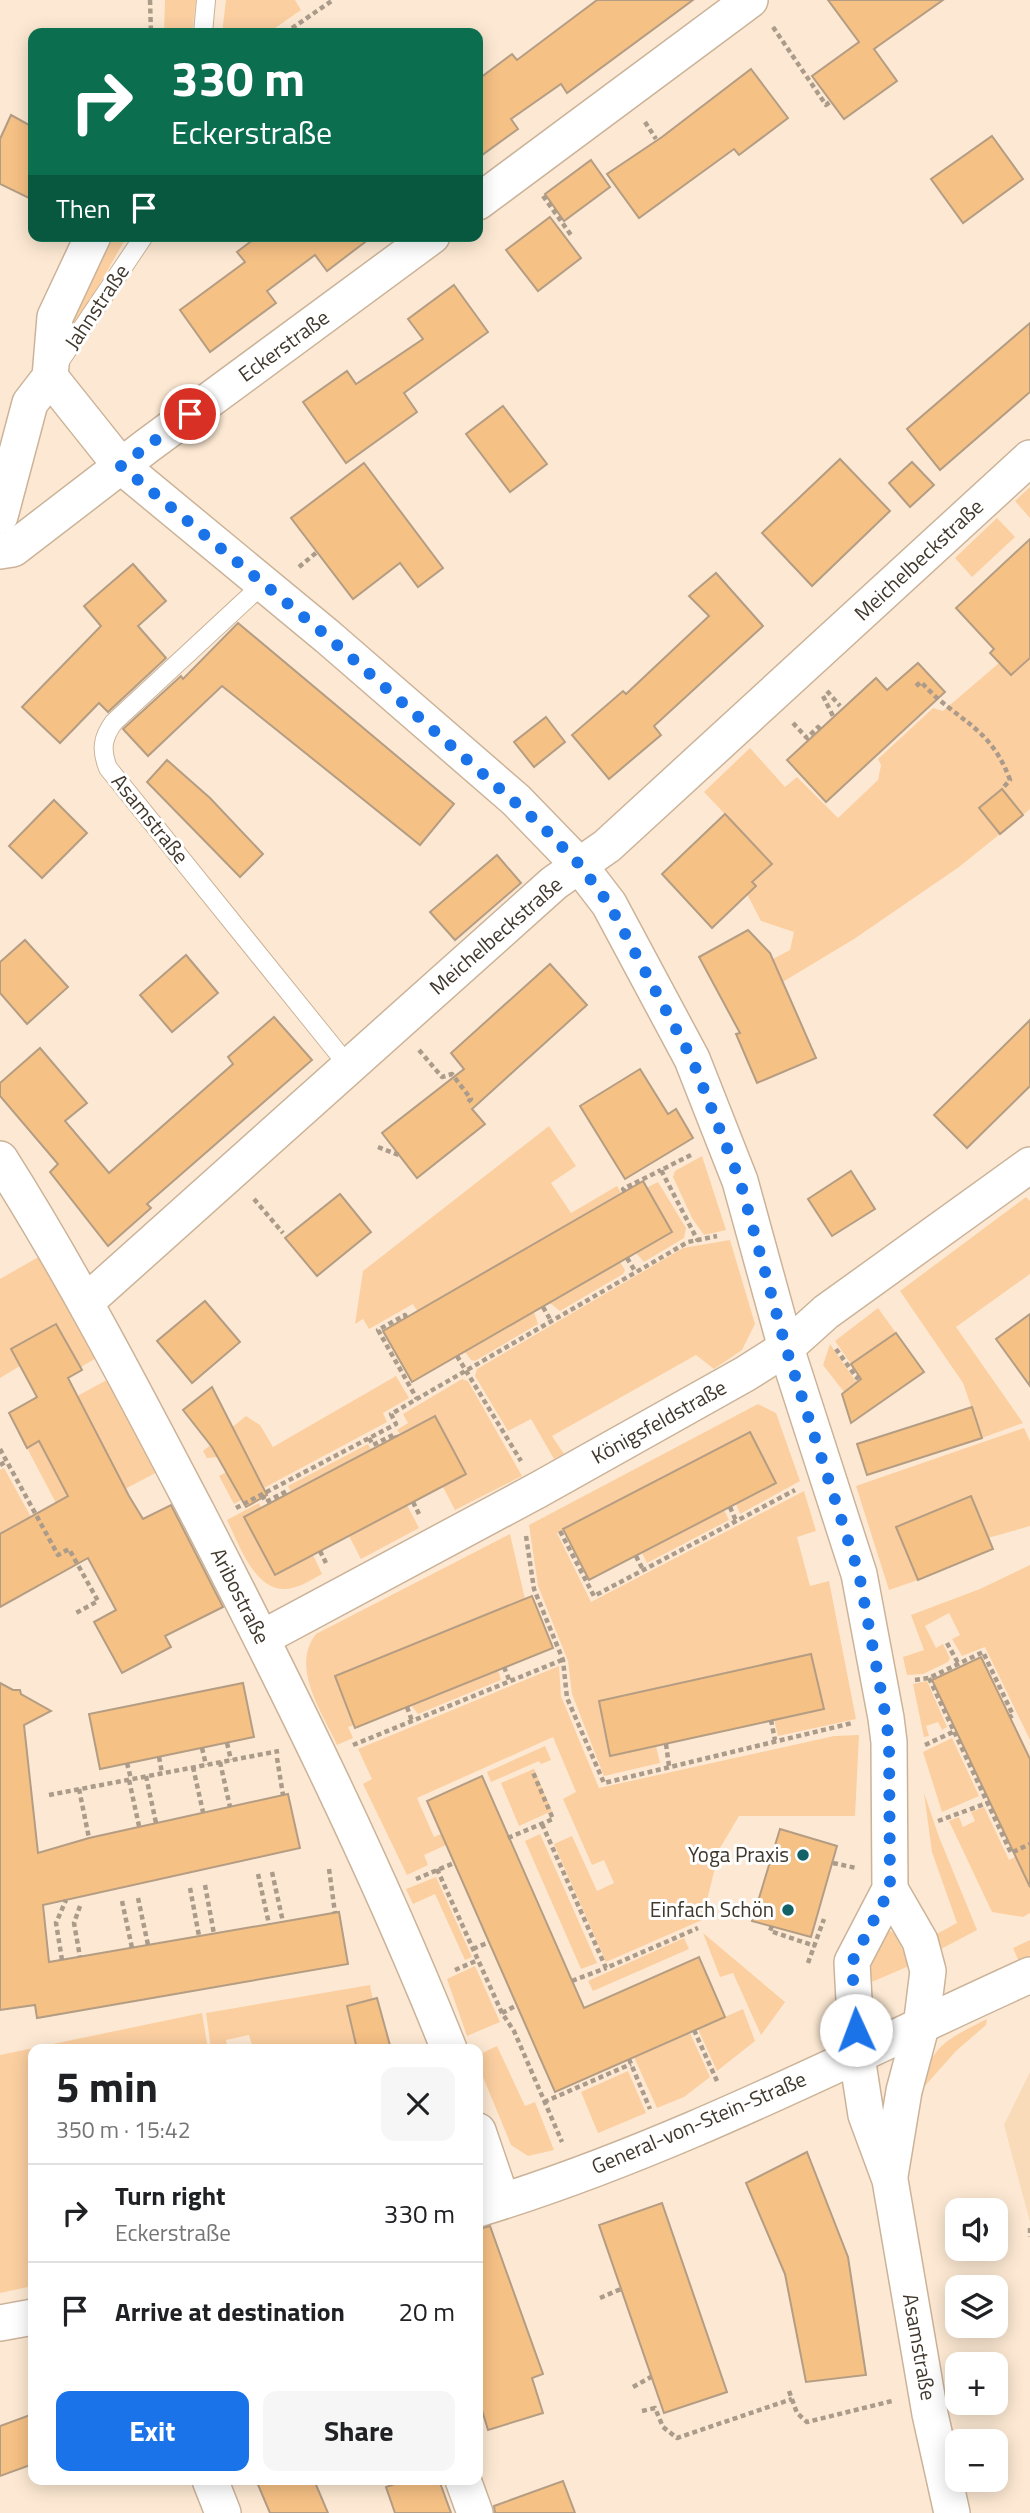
<!DOCTYPE html>
<html lang="en">
<head>
<meta charset="utf-8">
<style>
	body { margin:0; font-family:"Titillium Web",sans-serif; background:#f6f6f6; color:#202124; height:100vh; display:flex; flex-direction:column; font-size:26px; white-space:nowrap }
	* { box-sizing:border-box; margin:0 }
	p { font-size:23px; color:#757577 }
	.icon { flex:none; width:38px; height:38px; fill:none; stroke:currentColor; stroke-width:2; stroke-linecap:round; stroke-linejoin:round }
	.map { position:relative; flex:1; overflow:hidden }
	.side { position:absolute; left:28px; top:2044px; width:455px; height:441px; display:flex; flex-direction:column; background:#fff; border-radius:14px; box-shadow:0 4px 18px #0003 }
	.side>* { flex:none }
	.banner { position:absolute; left:28px; top:28px; width:455px; height:214px; border-radius:14px; box-shadow:0 4px 18px #0003; background:#0b6e4f; color:#fff; overflow:hidden }
	.buttons { position:absolute; left:945px; top:2198px; display:grid; gap:14px }
	.buttons a { display:grid; place-items:center; width:63px; height:63px; border-radius:14px; background:#fff; box-shadow:0 4px 18px #0003; font-size:35px }
	.pin { position:absolute; display:grid; place-items:center; width:60px; height:60px; color:#fff; margin:-30px; border:4px solid #fff; border-radius:50%; box-shadow:0 2px 7px #0007 }
	.me { position:absolute; width:77px; margin:-38px; rotate:358deg; stroke-linejoin:round; filter:drop-shadow(0 0 5px #0008) }
	.turn { display:flex; align-items:center; gap:24px; height:147px; padding:0 28px; font-size:32px }
	.turn .icon { width:91px; height:91px; stroke-width:2.5 }
	.turn b { display:block; font-size:49px; line-height:60px }
	.then { display:flex; align-items:center; height:66px; padding:0 28px; background:#0003; gap:14px; font-size:26px }
	.round { display:grid; place-items:center; flex:none; width:74px; height:74px; border-radius:14px; background:#f6f6f6 }
	.headline { display:flex; align-items:center; justify-content:space-between; height:119px; padding:0 28px }
	h1 { font-size:42px; font-weight:700; line-height:52px }
	.cta { display:flex; gap:14px; margin-top:auto; padding:14px 28px }
	.cta a { flex:1; height:80px; border-radius:14px; background:#1a73e8; color:#fff; font-size:28px; font-weight:700; line-height:80px; text-align:center }
	.cta a+a { background:#f6f6f6; color:#202124 }
	ul { padding:0; list-style:none }
	li { display:flex; align-items:center; gap:21px; height:98px; padding:0 28px; border-top:2px solid #e0e0e0 }
	li div { flex:1 }
	li b { display:block; font-size:26px }
	li em { font-style:normal }
	.map>svg:first-child { display:block }
</style>
</head>
<body>
<div class="map">
<svg width="1030" height="2513" viewBox="0 0 1030 2513">
	<rect width="100%" height="100%" fill="#fde9d3"/>
	<path fill="#f9dab9" d="M1030,2072v150l-26,-97z"/>
	<g fill="#fbcfa0">
		<path d="M165,0h31l-4,33h-28z"/>
		<path d="M226,0h69l6,10 -33,23h-46z"/>
		<path d="M106,236h21l-56,98 -2,-17z"/>
		<path d="M1030,487v31l-15,-17z"/>
		<path d="M997,518l18,19 -43,40 -17,-19z"/>
		<path d="M1030,658v151l-7,6 -20,-25 -3,44 -41,33 -105,72 -73,44 -59,3 68,-36 4,-18 -33,-11 -14,-27 5,-12 20,-18 -68,-72 46,-44 35,39 12,-10 41,41 40,-38 3,-15 -3,-6 55,-51 10,3 56,-48 12,12z"/>
		<path d="M549,1126l27,40 -25,17 20,30 46,-27 4,7 -204,118 -4,-7 -44,25 -6,-10 -8,5 8,-53z"/>
		<path d="M702,1156l24,74 -22,5 -12,-17 -19,-41 2,-6z"/>
		<path d="M658,1182l28,46 -2,10 -40,24 -8,-9 36,-21 -26,-44z"/>
		<path d="M1026,1197l4,4v73l-74,53 67,96 -41,15 -19,-55 -63,-92z"/>
		<path d="M730,1240l25,84 -13,26 -28,19 -18,-14 -144,81 12,18 -10,5 -23,-40 -23,12 -33,-55 2,-7 206,-121z"/>
		<path d="M42,1255l61,99 -22,13 -25,-43 -45,25 9,17 -20,12v-99z"/>
		<path d="M620,1262l5,8 -2,4 -63,37 -10,-8z"/>
		<path d="M878,1308l18,25 -45,31 -16,-23z"/>
		<path d="M534,1312l4,12 -63,37 -4,-1 -6,-8z"/>
		<path d="M830,1344l27,39 -13,9 -21,-27z"/>
		<path d="M116,1375l47,94 -38,20 -80,-38 33,64 -12,7 -39,-74 16,-9 -10,-19z"/>
		<path d="M396,1376l13,22 -26,15 4,9 -153,82 -15,-28 30,-16 -10,-21 -24,13 3,5 -11,1 -4,-7 43,-35 14,9 13,22z"/>
		<path d="M462,1379l6,2 54,95 -67,34 -12,-23 22,-13 -30,-57 -35,17 -3,-4 11,-7 -5,-9z"/>
		<path d="M758,1404l18,9 24,68 -60,33 -4,-10 40,-21 -26,-50 -193,100 34,69 213,-111 12,40 -19,6 13,49 19,-5 27,138 -78,17 -4,-17 49,-11 -12,-54 -212,47 11,55 46,-10 4,17 -56,13 -32,-82 -4,-33 -30,-75 -9,-61z"/>
		<path d="M1024,1428l6,13v85l-42,12 -17,-42 -74,31 21,53 -29,10 -33,-104z"/>
		<path d="M368,1444l3,6 -80,42 -3,-6z"/>
		<path d="M4,1468l27,49 -31,17v-64z"/>
		<path d="M259,1503l2,5 -16,9 30,58 38,-20 9,19c-11,6 -23,14 -36,15 -32,2 -48,-47 -59,-69z"/>
		<path d="M407,1505l12,23 -58,31 -12,-23z"/>
		<path d="M724,1510l5,10 -82,43 -5,-10z"/>
		<path d="M510,1534l15,65 -190,77 19,49 -6,2 5,11 -16,7c-15,-33 -47,-78 -21,-111z"/>
		<path d="M1030,1565v175l-45,-93 -23,9 -10,-17 8,-4 -11,-22 -24,13 11,22 7,-4 7,14 -2,4 -25,12 -16,1 -4,-18 21,-7 -13,-35 69,-26z"/>
		<path d="M559,1666l2,30 38,92 235,-52 25,-1 -4,81h-116l-19,32 -18,72 -96,42 -52,-118 18,-8 25,55 17,-8 -10,-23 -12,5 -29,-66 13,-7 -23,-55 -136,61 17,39 7,-3 5,11 -22,10 4,10 -21,10 -44,-91 9,-5 -14,-30z"/>
		<path d="M498,1670l3,10 -83,34 -7,-9z"/>
		<path d="M927,1681l20,46 -5,3 -4,-8 -12,4 3,10 -5,1 -11,-53z"/>
		<path d="M952,1738l27,58 -37,16 -19,-60z"/>
		<path d="M545,1746l6,14 -10,4 -2,-3 -48,21 -4,-10z"/>
		<path d="M534,1769l18,42 -33,15 -18,-43z"/>
		<path d="M924,1793l15,44 38,93 -36,19 -8,-13 24,-13 -25,-71z"/>
		<path d="M984,1807l25,53 21,-10v63l-7,4 -31,-5 -43,-91 10,-4 4,10 12,-6 -4,-9z"/>
		<path d="M540,1834l57,129 -16,6 -56,-128z"/>
		<path d="M436,1877l36,80 -7,3 -30,-66 -22,10 -7,-15z"/>
		<path d="M885,1928l11,6 13,32 -42,18v-16z"/>
		<path d="M703,1933l82,69 -24,33 -28,-62 -13,4z"/>
		<path d="M684,1938l5,11 -96,42 -5,-10z"/>
		<path d="M1030,1940v19l-10,5 -7,-16z"/>
		<path d="M475,1966l25,56 -33,14 -20,-57z"/>
		<path d="M370,1985l3,15 -26,6 9,39 -15,4h-88l-4,-14 -23,5 2,9h-17l-5,-36z"/>
		<path d="M743,2009l12,32 -38,30 -19,-42z"/>
		<path d="M202,2013l6,36h-175v237l-33,7v-238z"/>
		<path d="M987,2019l-1,6 -30,26 -34,38c7,-44 28,-51 65,-70z"/>
		<path d="M690,2033l20,44 -26,20 -27,11 -23,-51z"/>
		<path d="M497,2046l28,60 10,-4 19,48 -26,6 -17,-11 -33,-80v-10z"/>
		<path d="M628,2071l18,42 -48,20 -17,-41z"/>
	</g>
	<g fill="#f6c185" stroke="#b49d83" stroke-width="2">
		<path d="M597,0h96l-126,93 -6,-9 -50,35 7,10 -40,29v-82l2,2 32,-24 5,6z"/>
		<path d="M828,0h115l-69,49 23,32 -53,38 -32,-43 47,-34z"/>
		<path d="M751,69l37,49 -49,37 -5,-6 -95,69 -32,-44 55,-37z"/>
		<path d="M11,115l22,12v73l-33,-16v-45z"/>
		<path d="M992,136l31,43 -60,44 -32,-44z"/>
		<path d="M591,160l19,27 -46,34 -19,-27z"/>
		<path d="M550,217l31,41 -43,33 -32,-41z"/>
		<path d="M258,236h115l-46,35 -12,-16 -48,36 9,12 -66,49 -30,-42 65,-48 -8,-10z"/>
		<path d="M454,285l34,47 -84,61 13,19 -71,51 -43,-61 44,-31 9,13 67,-45 -15,-20z"/>
		<path d="M1030,323v69l-90,78 -33,-41z"/>
		<path d="M503,406l44,58 -37,28 -44,-58z"/>
		<path d="M840,459l50,52 -78,75 -50,-53z"/>
		<path d="M912,462l22,23 -24,22 -21,-24z"/>
		<path d="M364,463l79,105 -25,19 -18,-24 -47,36 -62,-81z"/>
		<path d="M1030,539v119l-19,17 -21,-22 4,-4 -38,-41z"/>
		<path d="M133,564l33,37 -28,25 28,32 -58,54 -9,-9 -39,40 -38,-36 79,-81 -17,-20z"/>
		<path d="M716,573l47,53 -109,100 7,9 -52,44 -37,-44 51,-44 3,3 83,-78 -20,-20z"/>
		<path d="M238,623l216,181 -34,41 -198,-159 -74,70 -25,-27 58,-53 2,3z"/>
		<path d="M918,663l27,29 -119,110 -39,-42 89,-82 11,12z"/>
		<path d="M546,717l19,25 -31,25 -20,-25z"/>
		<path d="M167,760l43,38 53,56 -23,23 -93,-95z"/>
		<path d="M1002,789l21,26 -23,19 -21,-26z"/>
		<path d="M54,800l33,33 -45,45 -33,-32z"/>
		<path d="M725,814l47,50 -20,18 4,4 -44,42 -50,-54z"/>
		<path d="M497,855l24,28 -66,57 -25,-28z"/>
		<path d="M748,930l22,23 46,105 -59,25 -21,-49 4,-1 -41,-76z"/>
		<path d="M25,940l43,47 -41,37 -27,-31v-31z"/>
		<path d="M186,955l32,38 -46,39 -32,-37z"/>
		<path d="M550,964l37,41 -115,104 13,15 -68,54 -35,-45 82,-64 -13,-16z"/>
		<path d="M274,1017l38,43 -165,144 4,4 -43,38 -58,-74 8,-8 -58,-68v-13l40,-35 47,55 -22,18 44,52 124,-109 -5,-7z"/>
		<path d="M1030,1020v66l-63,62 -33,-33z"/>
		<path d="M640,1069l28,45 8,-5 17,29 -68,41 -45,-73z"/>
		<path d="M851,1171l24,38 -43,27 -24,-37z"/>
		<path d="M643,1181l29,51 -260,150 -29,-51z"/>
		<path d="M340,1194l31,38 -54,44 -32,-38z"/>
		<path d="M205,1301l35,41 -48,41 -35,-42z"/>
		<path d="M1030,1314v72l-34,-47z"/>
		<path d="M56,1324l26,46 -14,8 61,118 14,23 28,-14 52,102 -58,29 6,11 -49,26 -28,-51 22,-12 -28,-52 -88,49v-73l68,-38 -29,-55 -12,7 -18,-35 28,-16 -26,-48z"/>
		<path d="M896,1333l28,39 -73,51 -9,-29 19,-15 -10,-15z"/>
		<path d="M212,1387l55,108 -21,12 -34,-60 -29,-37z"/>
		<path d="M972,1407l10,31 -115,37 -10,-31z"/>
		<path d="M435,1416l31,58 -191,101 -31,-58z"/>
		<path d="M750,1432l26,51 -187,97 -26,-51z"/>
		<path d="M971,1496l22,53 -75,31 -22,-53z"/>
		<path d="M532,1596l21,52 -198,80 -20,-52z"/>
		<path d="M811,1654l13,55 -214,47 -11,-55z"/>
		<path d="M981,1657l49,102v128l-98,-207z"/>
		<path d="M0,1683l13,7h7l1,4 30,17 -27,14 14,128 51,-15 199,-44 12,54 -257,57 6,57 290,-50 9,52 -311,54 -2,-13 -35,5z"/>
		<path d="M243,1683l11,54 -154,32 -11,-55z"/>
		<path d="M482,1776l102,232 115,-51 26,60 -170,75 -128,-291z"/>
		<path d="M780,1829l57,17 -26,91 -59,-16z"/>
		<path d="M377,1998l14,51h-34l-10,-43z"/>
		<path d="M807,2152l41,105 18,118 -60,7 -21,-108 -39,-91z"/>
		<path d="M662,2203l65,189 -63,21 -65,-188z"/>
		<path d="M490,2226l53,148 -11,4 11,35 -55,17 -10,-33v-168z"/>
		<path d="M33,2414v50l-33,12v-50z"/>
		<path d="M256,2480h58l14,33h-58z"/>
		<path d="M406,2480h33l12,33h-56l-9,-26z"/>
		<path d="M563,2481l12,32h-80l-1,-7z"/>
	</g>
	<g fill="none" stroke-linecap="round" stroke-linejoin="round">
		<defs>
			<g id="service">
				<path d="M203,33l3,-33"/>
				<path d="M56,367l88,-131"/>
				<path d="M263,584l-149,138c-12,16 -13,28 -6,46l242,300"/>
			</g>
			<g id="minor">
				<path d="M478,202l272,-202"/>
				<path d="M50,377l71,89 207,171 188,163 63,65 30,39 83,155 48,122 46,167 73,226 27,144 3,24 1,147 -38,73 5,95 9,58 24,65 40,234 22,99"/>
				<path d="M0,516l30,-113 20,-26 5,-60 38,-81"/>
				<path d="M0,551l13,-2 134,-103 285,-210"/>
				<path d="M0,1159c73,115 135,235 198,355 90,175 178,352 251,535"/>
				<path d="M86,1302l468,-419 53,-37 423,-388"/>
				<path d="M262,1638l276,-148 207,-116 41,-26 40,-36 204,-147"/>
				<path d="M890,1889l30,52 8,30 -7,56 -17,64 -14,85"/>
				<path d="M478,2131l24,70"/>
				<path d="M478,2209c191,-58 371,-152 552,-234"/>
				<path d="M0,2323l33,-6"/>
				<path d="M210,2480l13,33"/>
				<path d="M463,2480l12,33"/>
			</g>
		</defs>
		<use href="#service" stroke="#cbb399" stroke-width="20"/>
		<use href="#minor" stroke="#cbb399" stroke-width="38"/>
		<g stroke="#ab9b8a" stroke-width="4.5" stroke-dasharray="5 3.5" stroke-linecap="butt">
			<path d="M150,0l1,33"/>
			<path d="M773,27l53,78 5,-4"/>
			<path d="M285,33l48,-33"/>
			<path d="M645,122l11,17"/>
			<path d="M543,196l28,39"/>
			<path d="M299,567l18,-15"/>
			<path d="M916,686l5,-4c36,40 69,43 89,98l-8,9"/>
			<path d="M827,691l13,15"/>
			<path d="M823,696l11,22"/>
			<path d="M793,723l14,15 11,-11 3,3"/>
			<path d="M419,1050l23,27 10,-3 19,25 -4,4"/>
			<path d="M378,1147l21,8"/>
			<path d="M691,1155l-30,15 37,71"/>
			<path d="M625,1192l-2,-3 38,-19"/>
			<path d="M254,1199l29,34"/>
			<path d="M627,1258l8,13"/>
			<path d="M543,1307l8,14"/>
			<path d="M406,1318l-1,-3 -27,15 39,69"/>
			<path d="M836,1349l21,29 2,-2"/>
			<path d="M457,1356l64,105"/>
			<path d="M369,1438l4,7 22,-11 1,3"/>
			<path d="M0,1449l58,106 11,-6 29,52 -22,12"/>
			<path d="M0,1465l7,-4"/>
			<path d="M262,1495l4,7 21,-11 1,3"/>
			<path d="M413,1502l6,12"/>
			<path d="M730,1507l6,14"/>
			<path d="M236,1508l160,-84 -5,-10 297,-172 29,-6"/>
			<path d="M560,1531l34,65 201,-106"/>
			<path d="M526,1536l8,53 29,71 4,38 37,85 248,-60"/>
			<path d="M320,1551l6,12"/>
			<path d="M636,1556l7,14"/>
			<path d="M947,1643l11,20"/>
			<path d="M504,1667l6,15"/>
			<path d="M929,1678l82,175 19,-9"/>
			<path d="M915,1680l14,-2 54,-26 30,63 -3,2"/>
			<path d="M407,1707l5,14"/>
			<path d="M771,1720l4,20"/>
			<path d="M227,1743l4,17"/>
			<path d="M666,1744l3,22"/>
			<path d="M353,1745l209,-85"/>
			<path d="M925,1745l30,-14"/>
			<path d="M202,1748l4,17"/>
			<path d="M159,1757l3,16"/>
			<path d="M277,1758l6,37"/>
			<path d="M220,1762l10,45"/>
			<path d="M127,1763l4,16"/>
			<path d="M193,1767l10,45"/>
			<path d="M146,1776l10,47"/>
			<path d="M129,1780l10,46"/>
			<path d="M79,1789l10,49"/>
			<path d="M49,1795l230,-44"/>
			<path d="M938,1821l52,-19"/>
			<path d="M542,1824l64,144 92,-40"/>
			<path d="M508,1838l45,-19 -21,-49"/>
			<path d="M833,1863l23,5"/>
			<path d="M329,1869l6,44"/>
			<path d="M437,1869l65,144 12,18 48,111"/>
			<path d="M272,1872l11,50"/>
			<path d="M258,1874l11,50"/>
			<path d="M416,1879l38,-16"/>
			<path d="M205,1885l9,49"/>
			<path d="M190,1888l9,48"/>
			<path d="M138,1898l10,47"/>
			<path d="M122,1901l10,47"/>
			<path d="M80,1906l-6,17 6,34"/>
			<path d="M772,1926l-2,5 45,15"/>
			<path d="M473,1949l16,-7"/>
			<path d="M62,1960l-6,-37 10,-23"/>
			<path d="M808,1963l16,-44"/>
			<path d="M455,1970l23,-10"/>
			<path d="M572,1981l34,-13"/>
			<path d="M502,2013l15,-8"/>
			<path d="M694,2030l23,51"/>
			<path d="M629,2059l21,50"/>
			<path d="M544,2102l87,-38"/>
			<path d="M1030,2228v9"/>
			<path d="M600,2298l21,-9"/>
			<path d="M633,2387l18,-10"/>
			<path d="M789,2391l8,22 10,9 85,-21"/>
			<path d="M642,2411l13,-3 8,19 14,11 115,-39"/>
		</g>
		<use href="#service" stroke="#fff" stroke-width="18"/>
		<use href="#minor" stroke="#fff" stroke-width="35"/>
	</g>
	<g fill="none" stroke-linecap="round" stroke-linejoin="round">
		<path stroke="#1a73e8" stroke-width="12" stroke-dasharray="0 21.6" d="M190,414l-69,52 207,171 215,190 36,37 30,40 83,155 48,122 46,167 73,226 27,144 3,24 1,147 -38,73 4,68"/>
	</g>
	<g fill="#126268" stroke="#fff" stroke-width="2.5">
		<circle cx="803" cy="1855" r="7"/>
		<circle cx="788" cy="1910" r="7"/>
	</g>
	<g text-anchor="middle" stroke-width="6" stroke-linejoin="round" paint-order="stroke">
		<g font-size="21" fill="#41382d" stroke="#fff">
			<text transform="translate(97 307) rotate(-56)" y="7">Jahnstraße</text>
			<text transform="translate(284 346) rotate(-36)" y="7">Eckerstraße</text>
			<text transform="translate(919 560) rotate(-43)" y="7">Meichelbeckstraße</text>
			<text transform="translate(150 819) rotate(51)" y="7">Asamstraße</text>
			<text transform="translate(496 936) rotate(-41)" y="7">Meichelbeckstraße</text>
			<text transform="translate(659 1422) rotate(-29)" y="7">Königsfeldstraße</text>
			<text transform="translate(240 1596) rotate(63)" y="7">Aribostraße</text>
			<text transform="translate(699 2123) rotate(-23)" y="7">General-von-Stein-Straße</text>
			<text transform="translate(919 2347) rotate(80)" y="7">Asamstraße</text>
		</g>
		<g font-size="21" fill="#41382d" stroke="#fff" text-anchor="end">
			<text x="789" y="1862">Yoga Praxis</text>
			<text x="774" y="1917">Einfach Schön</text>
		</g>
	</g>
</svg>
<div class="buttons">
<a><svg class="icon" aria-label="sound" viewBox="0 0 24 24"><path d="M4 9h4l5-4v14l-5-4H4zM17 9q2 3 0 6"/></svg></a>
<a><svg class="icon" aria-label="layers" viewBox="0 0 24 24"><path d="M12 4l9 5-9 5-9-5zM3 14l9 5 9-5"/></svg></a>
<a>+</a>
<a>−</a>
</div>
<div class="pin" style="left:190px;top:414px;background:#d93025"><svg class="icon" aria-label="arrive" viewBox="0 0 24 24"><path d="M6 21V4h12l-3 4 3 4H6"/></svg></div>
<svg class="me" style="left:856px;top:2030px" viewBox="-20 -20 40 40"><circle r="19" fill="#fff"/><path d="M0-13L10 11 0 6-10 11z" fill="#1a73e8"/></svg>
<div class="banner">
<div class="turn"><svg class="icon" aria-label="right" viewBox="0 0 24 24"><path d="M7 20v-9h11M14 6l5 5-5 5"/></svg><div><b>330 m</b>Eckerstraße</div></div>
<div class="then">Then<svg class="icon" aria-label="arrive" viewBox="0 0 24 24"><path d="M6 21V4h12l-3 4 3 4H6"/></svg></div>
</div>
<section class="side">
<div class="headline"><div><h1>5 min</h1><p>350 m · 15:42</p></div><a class="round"><svg class="icon" aria-label="close" viewBox="0 0 24 24"><path d="M6 6l12 12M18 6L6 18"/></svg></a></div>
<ul>
<li><svg class="icon" aria-label="right" viewBox="0 0 24 24"><path d="M7 20v-9h11M14 6l5 5-5 5"/></svg><div><b>Turn right</b><p>Eckerstraße</p></div><em>330 m</em></li>
<li><svg class="icon" aria-label="arrive" viewBox="0 0 24 24"><path d="M6 21V4h12l-3 4 3 4H6"/></svg><div><b>Arrive at destination</b></div><em>20 m</em></li>
</ul>
<div class="cta"><a>Exit</a><a>Share</a></div>
</section>
</div>
</body>
</html>
